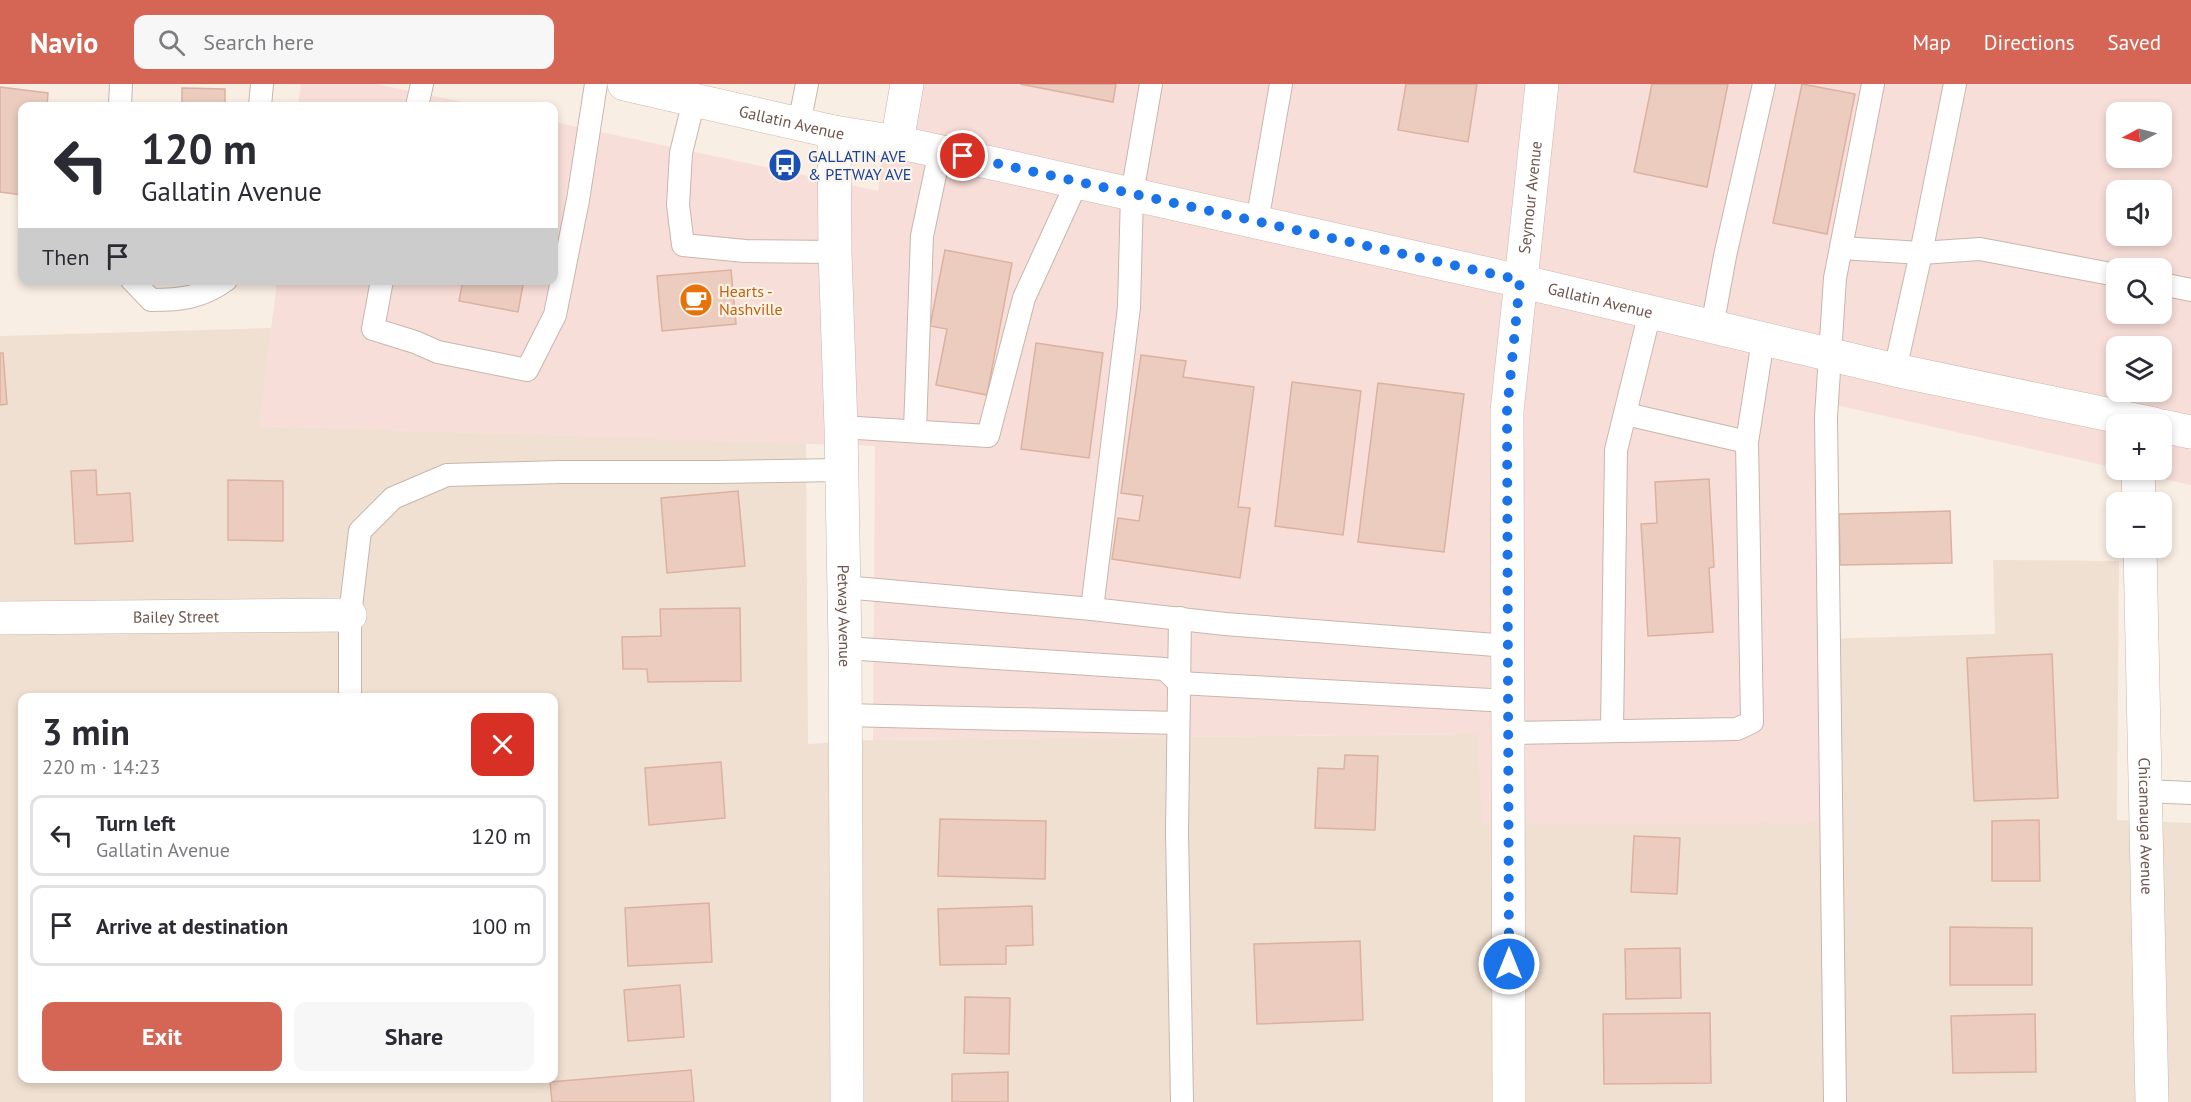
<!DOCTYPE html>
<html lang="en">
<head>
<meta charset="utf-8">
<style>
	body { margin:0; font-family:"PT Sans",sans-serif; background:#f7f7f7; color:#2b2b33; height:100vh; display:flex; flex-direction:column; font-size:22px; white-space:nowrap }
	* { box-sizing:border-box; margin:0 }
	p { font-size:20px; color:#7c7c81 }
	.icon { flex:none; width:33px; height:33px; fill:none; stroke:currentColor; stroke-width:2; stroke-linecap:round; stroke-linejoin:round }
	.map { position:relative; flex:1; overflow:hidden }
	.details { position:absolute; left:18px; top:609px; width:540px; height:390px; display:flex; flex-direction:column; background:#fff; border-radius:12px; box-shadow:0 3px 9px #0003 }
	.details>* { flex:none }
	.banner { position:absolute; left:18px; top:18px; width:540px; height:183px; border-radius:12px; box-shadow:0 3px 9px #0003; background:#fff; color:#2b2b33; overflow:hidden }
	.needle { width:39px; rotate:263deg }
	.tools { position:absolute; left:2106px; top:18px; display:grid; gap:12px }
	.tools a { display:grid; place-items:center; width:66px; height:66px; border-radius:12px; background:#fff; box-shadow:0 3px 9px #0003; font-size:30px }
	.pin { position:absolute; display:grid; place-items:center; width:51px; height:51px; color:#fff; margin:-26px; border:3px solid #fff; border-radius:50%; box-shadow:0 2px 6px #0007 }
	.me { position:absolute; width:66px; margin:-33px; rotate:0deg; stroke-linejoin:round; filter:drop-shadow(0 0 4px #0008) }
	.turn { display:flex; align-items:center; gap:21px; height:126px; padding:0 24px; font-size:27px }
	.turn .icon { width:78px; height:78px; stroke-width:2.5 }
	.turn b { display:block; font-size:42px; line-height:51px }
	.then { display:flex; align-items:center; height:57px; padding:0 24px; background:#0003; gap:12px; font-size:22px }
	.round { display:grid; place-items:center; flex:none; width:63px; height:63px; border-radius:12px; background:#f7f7f7 }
	.headline { display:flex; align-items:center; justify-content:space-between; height:102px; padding:0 24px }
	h1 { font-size:36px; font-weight:700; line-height:45px }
	.cta { display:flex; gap:12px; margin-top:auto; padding:12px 24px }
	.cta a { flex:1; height:69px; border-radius:12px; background:#d56656; color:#fff; font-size:24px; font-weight:700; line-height:69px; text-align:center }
	.cta a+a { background:#f7f7f7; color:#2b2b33 }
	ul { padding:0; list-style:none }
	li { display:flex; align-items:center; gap:18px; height:81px; margin:0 12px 9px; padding:0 12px; border:3px solid #e1e1e2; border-radius:12px }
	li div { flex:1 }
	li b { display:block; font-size:22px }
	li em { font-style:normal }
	header { display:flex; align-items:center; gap:36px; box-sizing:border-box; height:84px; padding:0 30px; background:#d56656; color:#fff }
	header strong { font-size:28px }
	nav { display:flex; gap:33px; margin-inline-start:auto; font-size:21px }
	.search { width:420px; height:54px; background:#f7f7f7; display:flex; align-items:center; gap:15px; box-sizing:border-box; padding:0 21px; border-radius:12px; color:#7c7c81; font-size:22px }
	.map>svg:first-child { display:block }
</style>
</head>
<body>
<header>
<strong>Navio</strong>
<div class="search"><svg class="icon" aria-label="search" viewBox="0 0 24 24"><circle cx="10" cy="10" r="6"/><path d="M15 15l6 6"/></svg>Search here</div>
<nav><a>Map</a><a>Directions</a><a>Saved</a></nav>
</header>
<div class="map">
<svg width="2191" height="1018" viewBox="0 0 2191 1018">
	<rect width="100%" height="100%" fill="#f9eee3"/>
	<path fill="#f0e0d2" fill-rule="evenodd" d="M271,244l-11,98 546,17 2,301 65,-4 605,-6 5,90 338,-185 174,-5 -2,-74 126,1 -2,259 74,3v279h-2191v-766zM22,614h532v380h-532z"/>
	<g fill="#f8ded8" fill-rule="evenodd">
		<path d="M301,0h75l106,22h-184z"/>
		<path d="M892,0h1299v401l-67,-15h38v-46h-46v44l-298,-67 7,422 -343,1 -5,-90 -604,6 2,-294 -616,-20 18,-145 277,-1v-158l324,69zM2116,28h46v46h-46zM2116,106h46v46h-46zM2116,184h46v46h-46zM2116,262h46v46h-46z"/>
	</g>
	<g fill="#ebccbe" stroke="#dcb1a0" stroke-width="1.5">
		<path d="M1020,0h96l-3,18z"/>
		<path d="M1406,0h71l-9,58 -70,-12z"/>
		<path d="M1652,0h76l-21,103 -73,-15z"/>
		<path d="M1802,0l53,10 -28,140 -54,-11z"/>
		<path d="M0,3l48,6 -1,13h-25v89l-22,-3z"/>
		<path d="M182,4l43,1v17h-43z"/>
		<path d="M945,166l67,13 -25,132 -51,-10 11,-56 -17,-3z"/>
		<path d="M731,186l5,54 -74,7 -5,-55z"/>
		<path d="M463,196h61l-6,32 -59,-11z"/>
		<path d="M1036,259l67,10 -14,105 -68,-9z"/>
		<path d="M0,269h3l4,51 -7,1z"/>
		<path d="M1141,271l45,6 -3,16 71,10 -16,120 12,1 -10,70 -128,-19 6,-41 21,3 4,-25 -22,-3z"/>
		<path d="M1292,298l69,9 -18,144 -68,-9z"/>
		<path d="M1378,299l86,11 -20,158 -86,-10z"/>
		<path d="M96,386l1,25 33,-2 3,48 -58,3 -4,-73z"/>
		<path d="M1709,395l5,88 -5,1 4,64 -65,4 -7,-112 16,-1 -2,-41z"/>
		<path d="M228,396l55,1v60l-55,-1z"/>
		<path d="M738,407l7,75 -78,7 -6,-75z"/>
		<path d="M1950,427l2,52 -112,2 -1,-51z"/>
		<path d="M740,524l1,73 -93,1 -1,-13h-24l-1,-32 39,-1 -1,-27z"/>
		<path d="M2052,570l6,144 -84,3 -7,-143z"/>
		<path d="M1345,671l33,1 -3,74 -60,-2 3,-60 26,1z"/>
		<path d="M721,678l4,56 -76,7 -4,-57z"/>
		<path d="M940,735l106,2 -1,58 -107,-3z"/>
		<path d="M2039,736l1,61h-48v-60z"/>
		<path d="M1634,752l46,2 -3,56 -46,-2z"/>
		<path d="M709,819l3,59 -84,4 -3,-58z"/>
		<path d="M1032,822l1,39 -27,1v18l-66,1 -2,-56z"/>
		<path d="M1950,843l82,1v57h-82z"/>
		<path d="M1360,857l3,79 -106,4 -3,-80z"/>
		<path d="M1680,864l1,50 -55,1 -1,-50z"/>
		<path d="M680,901l4,52 -56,4 -4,-51z"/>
		<path d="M965,913l45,1 -1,56 -45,-1z"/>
		<path d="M1710,929l1,70 -107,1 -1,-70z"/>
		<path d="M2035,930l1,58 -83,1 -2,-57z"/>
		<path d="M691,986l3,32h-142l-2,-20z"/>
		<path d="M1008,988v30h-56v-28z"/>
	</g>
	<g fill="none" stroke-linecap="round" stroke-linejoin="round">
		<defs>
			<g id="service">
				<path d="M1955,0l-34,169 59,-4 136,26"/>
				<path d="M694,16l-13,53 -3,52 5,40 62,6 90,1"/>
				<path d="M120,22l1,-22"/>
				<path d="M260,22l2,-22"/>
				<path d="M417,22l5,-22"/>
				<path d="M799,40l8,-40"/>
				<path d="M1257,138l24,-138"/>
				<path d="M1841,164l80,5 -26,117"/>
				<path d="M132,196l19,20c29,0 51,-2 75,-20"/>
				<path d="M382,196l-9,49 42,13 23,10 89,18 28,-55 23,-115 18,-116"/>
				<path d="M2162,200l29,6"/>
				<path d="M1712,243l13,-71 39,-172"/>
				<path d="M1626,330l121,28"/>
				<path d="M841,343l147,9 36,-138 53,-116"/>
				<path d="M915,346l7,-194 18,-85"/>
				<path d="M844,503l248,22 133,15 283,22"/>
				<path d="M1092,525l37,-302 3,-113 19,-110"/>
				<path d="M1180,534l-3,215 5,269"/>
				<path d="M845,564l320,21 14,14 330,18"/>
				<path d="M350,614v-83l10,-84 33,-33 54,-23 113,-3h156l125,-2"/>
				<path d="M844,631l334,8"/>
				<path d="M1612,647l4,-281 34,-138"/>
				<path d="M1508,649l229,-4 15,-7 -5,-280 16,-102"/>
				<path d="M2145,707l46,2"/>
				<path d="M1835,1018l-9,-685 9,-139 38,-194"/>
			</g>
			<g id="minor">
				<path id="s1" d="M834,48l1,120 6,175 4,221 2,454"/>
				<path d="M897,58l10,-58"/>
				<path d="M2138,386l1,32"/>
				<path id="s2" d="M2140,464l12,554"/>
				<path id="s3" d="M0,534l350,-3"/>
				<path id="s4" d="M1509,1018l-2,-691 35,-327"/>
			</g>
			<g id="secondary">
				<path id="s5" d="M624,0l210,48 63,10 180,40 443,99 375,89 259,54"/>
				<path d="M2162,342l29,6"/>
			</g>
		</defs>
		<use href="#service" stroke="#c8b6ab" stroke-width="24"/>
		<use href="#minor" stroke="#c8b6ab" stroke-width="34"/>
		<use href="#secondary" stroke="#cdb7ac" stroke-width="34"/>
		<use href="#service" stroke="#fff" stroke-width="22"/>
		<use href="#minor" stroke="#fff" stroke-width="33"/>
		<use href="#secondary" stroke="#fff" stroke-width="33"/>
	</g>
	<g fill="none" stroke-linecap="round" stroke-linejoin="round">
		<path stroke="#1a73e8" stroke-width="10" stroke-dasharray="0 18" d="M963,72l557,124 -13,131 2,553"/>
	</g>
	<defs>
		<symbol id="bus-disc" viewBox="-11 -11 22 22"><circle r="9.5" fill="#1a4fb4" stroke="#fcf3e9"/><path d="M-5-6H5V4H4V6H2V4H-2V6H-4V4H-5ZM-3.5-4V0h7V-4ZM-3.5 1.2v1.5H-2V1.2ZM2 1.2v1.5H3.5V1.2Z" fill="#fff"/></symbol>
		<symbol id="cafe-disc" viewBox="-11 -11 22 22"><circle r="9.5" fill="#e8710a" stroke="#fcf3e9"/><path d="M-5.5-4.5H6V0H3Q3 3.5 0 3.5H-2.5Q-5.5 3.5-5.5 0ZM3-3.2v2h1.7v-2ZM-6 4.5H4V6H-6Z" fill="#fff"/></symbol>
	</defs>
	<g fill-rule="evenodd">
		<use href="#bus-disc" x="766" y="62" width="38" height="38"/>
		<use href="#cafe-disc" x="677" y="197" width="38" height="38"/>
	</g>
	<g text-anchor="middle" stroke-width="4.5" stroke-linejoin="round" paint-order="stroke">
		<g font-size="16" fill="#6e554c" stroke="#fcf3e9">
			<text dy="6" stroke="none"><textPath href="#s5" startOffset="172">Gallatin Avenue</textPath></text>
			<text dy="6" stroke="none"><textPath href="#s4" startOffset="906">Seymour Avenue</textPath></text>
			<text dy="6" stroke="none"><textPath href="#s5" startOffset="1000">Gallatin Avenue</textPath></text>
			<text dy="6" stroke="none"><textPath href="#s3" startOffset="176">Bailey Street</textPath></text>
			<text dy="6" stroke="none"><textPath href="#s1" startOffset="484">Petway Avenue</textPath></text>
			<text dy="6" stroke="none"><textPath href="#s2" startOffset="278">Chicamauga Avenue</textPath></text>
		</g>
		<g font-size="16" fill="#164399" stroke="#fcf3e9" text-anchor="start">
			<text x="808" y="78">GALLATIN AVE<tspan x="808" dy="18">&amp; PETWAY AVE</tspan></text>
		</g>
		<g font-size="16" fill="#c56008" stroke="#fcf3e9" text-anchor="start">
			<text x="719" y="213">Hearts -<tspan x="719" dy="18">Nashville</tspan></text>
		</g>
	</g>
</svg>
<div class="tools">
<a><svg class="needle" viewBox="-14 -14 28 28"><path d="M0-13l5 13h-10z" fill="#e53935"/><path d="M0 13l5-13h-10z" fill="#7c7c81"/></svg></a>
<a><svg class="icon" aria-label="sound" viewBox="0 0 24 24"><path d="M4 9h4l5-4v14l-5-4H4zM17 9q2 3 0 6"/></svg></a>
<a><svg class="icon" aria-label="search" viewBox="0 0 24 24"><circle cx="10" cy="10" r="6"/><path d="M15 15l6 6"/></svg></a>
<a><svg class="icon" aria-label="layers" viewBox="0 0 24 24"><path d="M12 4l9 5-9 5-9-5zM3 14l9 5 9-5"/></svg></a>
<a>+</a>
<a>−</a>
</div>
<div class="pin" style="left:963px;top:72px;background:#d93025"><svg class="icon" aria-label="arrive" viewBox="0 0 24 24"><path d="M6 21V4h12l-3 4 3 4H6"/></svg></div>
<svg class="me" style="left:1509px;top:880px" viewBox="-20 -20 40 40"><circle r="17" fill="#1a73e8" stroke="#fff" stroke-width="3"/><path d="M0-11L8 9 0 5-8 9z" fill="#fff"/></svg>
<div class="banner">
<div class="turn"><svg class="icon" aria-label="left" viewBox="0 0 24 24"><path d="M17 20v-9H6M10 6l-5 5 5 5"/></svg><div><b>120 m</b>Gallatin Avenue</div></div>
<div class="then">Then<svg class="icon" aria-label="arrive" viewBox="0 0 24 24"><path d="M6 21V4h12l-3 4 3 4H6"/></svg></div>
</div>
<section class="details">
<div class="headline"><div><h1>3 min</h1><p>220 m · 14:23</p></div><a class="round" style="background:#d93025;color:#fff"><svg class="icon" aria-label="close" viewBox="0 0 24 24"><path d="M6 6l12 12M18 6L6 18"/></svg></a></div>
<ul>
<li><svg class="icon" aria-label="left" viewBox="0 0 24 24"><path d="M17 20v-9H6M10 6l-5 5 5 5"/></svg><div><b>Turn left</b><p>Gallatin Avenue</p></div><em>120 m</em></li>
<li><svg class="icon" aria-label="arrive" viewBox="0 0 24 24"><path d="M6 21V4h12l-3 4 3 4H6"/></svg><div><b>Arrive at destination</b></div><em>100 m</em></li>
</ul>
<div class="cta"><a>Exit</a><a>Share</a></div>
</section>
</div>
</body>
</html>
